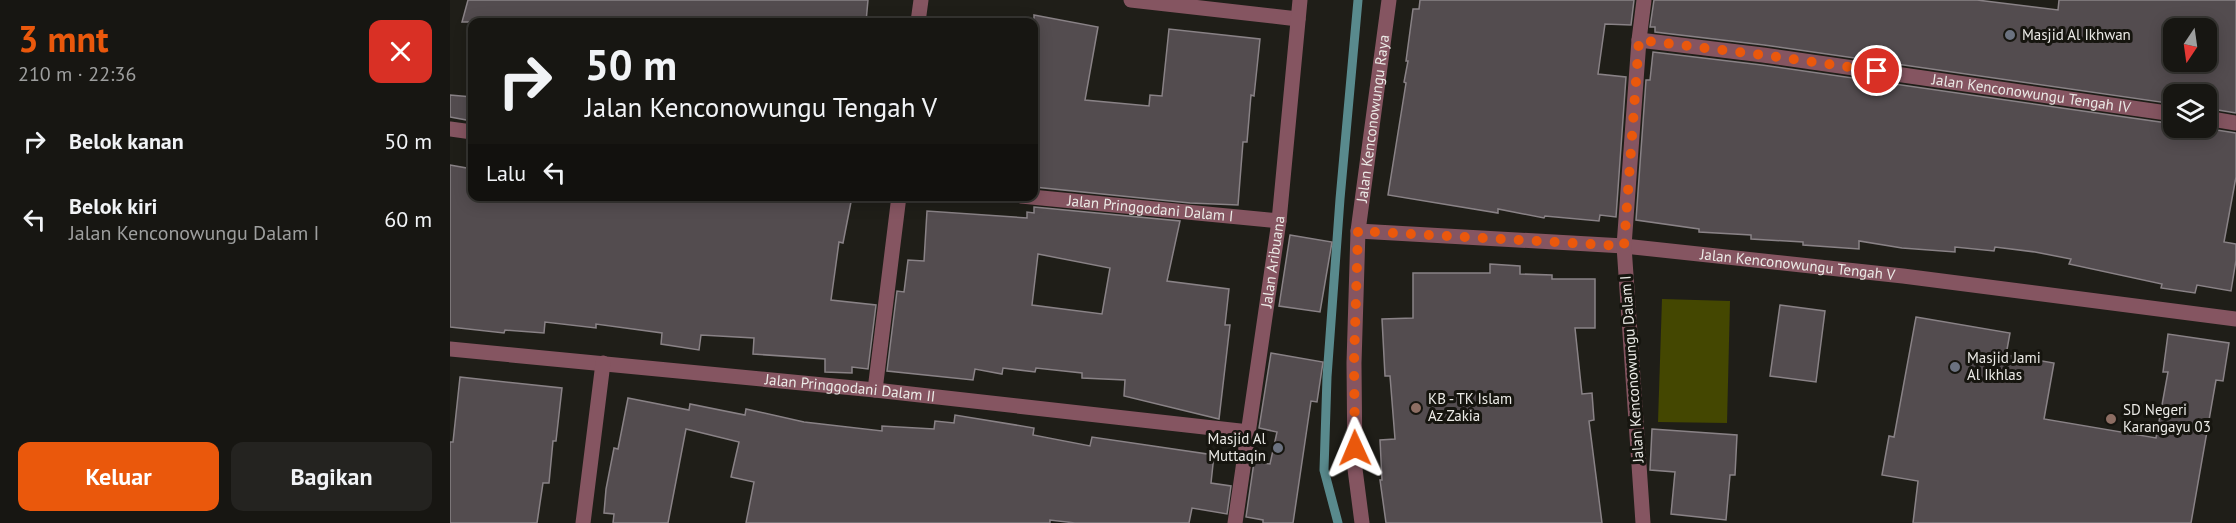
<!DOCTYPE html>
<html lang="id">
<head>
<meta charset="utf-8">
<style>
	body { margin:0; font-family:"PT Sans",sans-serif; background:#242320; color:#f1f3f6; height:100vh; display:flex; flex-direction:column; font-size:22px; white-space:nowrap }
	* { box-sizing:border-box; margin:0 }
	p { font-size:20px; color:#9e9f9f }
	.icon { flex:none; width:33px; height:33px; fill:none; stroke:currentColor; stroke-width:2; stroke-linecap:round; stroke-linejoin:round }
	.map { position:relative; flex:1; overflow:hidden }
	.side { display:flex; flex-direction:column; background:#171612; width:450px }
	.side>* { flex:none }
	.top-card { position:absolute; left:18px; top:18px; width:570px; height:183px; border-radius:12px; box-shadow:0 3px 15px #0003,0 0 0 2px #363532; background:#171612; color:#f1f3f6; overflow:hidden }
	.needle { width:39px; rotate:193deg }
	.buttons { position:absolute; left:1713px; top:18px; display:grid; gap:12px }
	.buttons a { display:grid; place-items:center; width:54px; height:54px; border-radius:12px; background:#171612; box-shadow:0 3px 15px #0003,0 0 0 2px #363532; font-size:30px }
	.pin { position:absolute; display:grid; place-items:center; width:51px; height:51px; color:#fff; margin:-26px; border:3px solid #fff; border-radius:50%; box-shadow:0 2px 6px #0007 }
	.me { position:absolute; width:66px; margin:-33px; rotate:359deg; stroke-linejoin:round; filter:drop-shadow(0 0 4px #0008) }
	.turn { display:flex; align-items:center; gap:21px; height:126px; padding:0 18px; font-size:27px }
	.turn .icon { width:78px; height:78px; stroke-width:2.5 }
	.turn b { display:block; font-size:42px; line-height:51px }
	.then { display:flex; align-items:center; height:57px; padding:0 18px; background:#0003; gap:12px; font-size:22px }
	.round { display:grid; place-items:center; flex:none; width:63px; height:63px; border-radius:12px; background:#242320 }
	.head { display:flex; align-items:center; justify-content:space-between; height:102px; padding:0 18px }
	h1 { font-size:36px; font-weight:700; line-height:45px; color:#ea580c }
	.action { display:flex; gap:12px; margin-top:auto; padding:12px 18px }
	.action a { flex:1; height:69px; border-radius:12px; background:#ea580c; color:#fff; font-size:24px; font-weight:700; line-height:69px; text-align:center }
	.action a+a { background:#242320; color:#f1f3f6 }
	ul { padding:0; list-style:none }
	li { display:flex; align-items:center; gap:18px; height:78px; padding:0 18px }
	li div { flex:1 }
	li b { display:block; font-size:22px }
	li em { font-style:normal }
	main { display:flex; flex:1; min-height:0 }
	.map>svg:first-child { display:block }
</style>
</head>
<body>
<main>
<section class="side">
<div class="head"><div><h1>3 mnt</h1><p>210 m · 22:36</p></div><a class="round" style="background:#d93025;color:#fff"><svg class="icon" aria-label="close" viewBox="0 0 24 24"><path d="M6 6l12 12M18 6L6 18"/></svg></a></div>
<ul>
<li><svg class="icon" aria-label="right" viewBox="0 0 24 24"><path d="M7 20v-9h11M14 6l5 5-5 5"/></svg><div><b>Belok kanan</b></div><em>50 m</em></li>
<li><svg class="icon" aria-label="left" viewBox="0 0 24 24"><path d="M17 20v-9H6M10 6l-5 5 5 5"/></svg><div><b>Belok kiri</b><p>Jalan Kenconowungu Dalam I</p></div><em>60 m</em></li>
</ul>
<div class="action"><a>Keluar</a><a>Bagikan</a></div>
</section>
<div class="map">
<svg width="1786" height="523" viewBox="0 0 1786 523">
	<rect width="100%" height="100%" fill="#1f1e18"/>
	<path fill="#444701" d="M1212,299l68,2 -3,122 -69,-1z"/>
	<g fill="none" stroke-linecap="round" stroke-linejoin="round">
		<path stroke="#598a8d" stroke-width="9" d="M888,523l-14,-53 3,-93 13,-178 18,-199"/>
	</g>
	<g fill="#534c4f" stroke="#898286" stroke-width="1.5" fill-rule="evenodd">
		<path d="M18,0h400l-2,22h-404z"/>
		<path d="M970,0h214l-3,25 -26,-1 -7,50 28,3 -10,140 -16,-2 -1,6 -54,-5 -1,2 -46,-9v4l-110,-18 18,-112 -2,-1 4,-21h-2l7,-52h6z"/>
		<path d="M1204,0h323l81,10 1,-10h177v113l-30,-5v-14h-32v10l-410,-59 -109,-13v-5h-5zM1724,28h32v34h-32z"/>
		<path d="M584,15l64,12 -13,73 64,6 1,-11 12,1 7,-67 91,10 -6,57 -3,-1 -4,47h-4l-5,63 -48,-2 -156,-16z"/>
		<path d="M1203,52l109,13 412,59v4h30l32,5v44l-12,65 12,2v16l-5,31 -34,-6 -2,8 -34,-5 1,-4 -93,-20 2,-5 -36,-7 -40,-5 -1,4 -39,-4v5l-53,-4 -43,-7v8l-56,-4v-3l-52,-3v-4l-52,-3v-3l-63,-9 10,-140h4z"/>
		<path d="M0,95l22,2v24l-22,-4z"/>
		<path d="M0,165l22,4v27h349l30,6 -8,41 -4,-1 -8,58 45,5 -8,64 -16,-2v6l-27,-1v-13l-72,-5 1,-16 -53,-3 -2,15 -38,-6 1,-11 -66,-9v4l-51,-6 -1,11 -39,-3 -1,3 -54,-6z"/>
		<path d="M584,207l146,14 -13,60 62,8 -4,36h5l-11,94 -95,-23 1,-16 -43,-2v-5l-46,-5 -1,4 -32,-4 -1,6 -27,-5 -2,11 -86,-9 10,-80 7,1 4,-32 16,1 3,-50 100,7v-6l7,1zM588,254l72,14 -8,46 -70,-9z"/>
		<path d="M840,235l42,7 -12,70 -41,-6z"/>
		<path d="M1040,264l30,2v8l32,1v4h43v49h-20l7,66 10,-1 2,27 -5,1 13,102h-216l-6,-43h2l-2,-40 15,-1 -5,-63h-5l-3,-57 31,-1v-45h77z"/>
		<path d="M1330,305l45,6 -9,71 -46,-6z"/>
		<path d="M1466,317l94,16 -4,22 48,8 -10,56 112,19 12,-66h-5l5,-38 61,9 -6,38 -7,-1 -25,143h-278l5,-42 -36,-6 7,-39 5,1z"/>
		<path d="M821,353l52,9 -6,40 -6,-1 -18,122h-30v-3l-17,-3 8,-55 16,2 7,-32 -18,-4z"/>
		<path d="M10,377l102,11 -6,53h-3l-4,42h-6l-6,40h-87v-81h3z"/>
		<path d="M178,398l61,12 1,-6 55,11 1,-6 58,13 78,9v-5l52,3 1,-8 19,2 1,-8 79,13 -1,7 57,11 2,-9 122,18 -3,28 20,3 -4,28 -35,-6 -3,15h-114l-25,-3v3h-304l8,-41 -23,-5 8,-35 -53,-13 -18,94h-55l1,-9 -10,-1 2,-24 8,-41 4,1z"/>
		<path d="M1202,429l85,6 -2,40h-5l-4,45 -55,-6 4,-42 -25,-2z"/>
	</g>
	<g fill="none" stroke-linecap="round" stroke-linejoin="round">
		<g stroke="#855561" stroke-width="15">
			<path d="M681,0l167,19"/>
			<path d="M468,22l3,-22"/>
			<path id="s1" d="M1189,40l124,15 411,59"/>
			<path d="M1756,118l30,5"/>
			<path d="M0,129l22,3"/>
			<path id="s2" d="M571,196l258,25"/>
			<path id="s3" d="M908,231l266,15 279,30 333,43"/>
			<path id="s4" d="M0,349l425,41 374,42"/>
			<path d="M425,390l24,-194"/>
			<path d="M133,523l20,-160"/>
			<path id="s5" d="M785,523l44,-302 21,-221"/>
			<path id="s6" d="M912,523l-7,-54 -1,-106 4,-132 31,-231"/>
			<path d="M1193,523l-19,-277 15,-206 5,-40"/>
		</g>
	</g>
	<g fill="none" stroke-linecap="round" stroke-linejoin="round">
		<path stroke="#ea580c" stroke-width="10" stroke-dasharray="0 18" d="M905,448l-1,-85 4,-132 266,15 15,-206 124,15 114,16"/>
	</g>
	<g fill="#6b7280" stroke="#16150f" stroke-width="2">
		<circle cx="1560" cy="35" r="6"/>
		<circle cx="1505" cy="367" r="6"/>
		<circle cx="828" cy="448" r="6"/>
	</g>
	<g fill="#8d6e63" stroke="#16150f" stroke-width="2">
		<circle cx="966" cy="408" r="6"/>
		<circle cx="1661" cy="419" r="6"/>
	</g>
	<g text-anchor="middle" stroke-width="6" stroke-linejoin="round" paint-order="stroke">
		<g font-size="15" fill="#ecebe7" stroke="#16150f" text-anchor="start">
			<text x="1572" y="40">Masjid Al Ikhwan</text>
			<text x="1517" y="363">Masjid Jami<tspan x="1517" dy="17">Al Ikhlas</tspan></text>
			<text x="978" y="404">KB - TK Islam<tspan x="978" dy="17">Az Zakia</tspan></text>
			<text x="1673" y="415">SD Negeri<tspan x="1673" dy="17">Karangayu 03</tspan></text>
			<text x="816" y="444" text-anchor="end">Masjid Al<tspan x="816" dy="17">Muttaqin</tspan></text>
		</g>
		<g font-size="15" fill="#ecebe7" stroke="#16150f">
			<text dy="5" stroke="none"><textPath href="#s1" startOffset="396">Jalan Kenconowungu Tengah IV</textPath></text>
			<text dy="5" stroke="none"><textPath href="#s6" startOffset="406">Jalan Kenconowungu Raya</textPath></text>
			<text dy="5" stroke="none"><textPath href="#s2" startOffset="130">Jalan Pringgodani Dalam I</textPath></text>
			<text dy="5" stroke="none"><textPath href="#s5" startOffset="264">Jalan Aribuana</textPath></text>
			<text dy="5" stroke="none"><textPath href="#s3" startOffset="441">Jalan Kenconowungu Tengah V</textPath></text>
			<text transform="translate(1182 369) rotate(-94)" y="5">Jalan Kenconowungu Dalam I</text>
			<text dy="5" stroke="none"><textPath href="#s4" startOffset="402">Jalan Pringgodani Dalam II</textPath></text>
		</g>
	</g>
</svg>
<div class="buttons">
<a><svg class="needle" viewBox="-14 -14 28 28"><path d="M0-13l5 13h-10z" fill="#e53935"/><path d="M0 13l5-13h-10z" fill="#9e9f9f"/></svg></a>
<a><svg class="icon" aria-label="layers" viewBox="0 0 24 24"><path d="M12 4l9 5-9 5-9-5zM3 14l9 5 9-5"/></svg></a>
</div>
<div class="pin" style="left:1427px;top:71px;background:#d93025"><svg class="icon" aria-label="arrive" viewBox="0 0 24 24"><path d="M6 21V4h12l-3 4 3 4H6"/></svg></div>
<svg class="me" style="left:905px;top:448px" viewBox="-20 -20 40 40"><path d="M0-17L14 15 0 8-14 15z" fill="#ea580c" stroke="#fff" stroke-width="4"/></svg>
<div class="top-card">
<div class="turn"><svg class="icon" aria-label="right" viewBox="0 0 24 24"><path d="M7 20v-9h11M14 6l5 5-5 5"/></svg><div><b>50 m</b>Jalan Kenconowungu Tengah V</div></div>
<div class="then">Lalu<svg class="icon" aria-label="left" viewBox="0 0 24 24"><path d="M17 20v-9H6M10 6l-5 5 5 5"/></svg></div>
</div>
</div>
</main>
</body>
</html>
